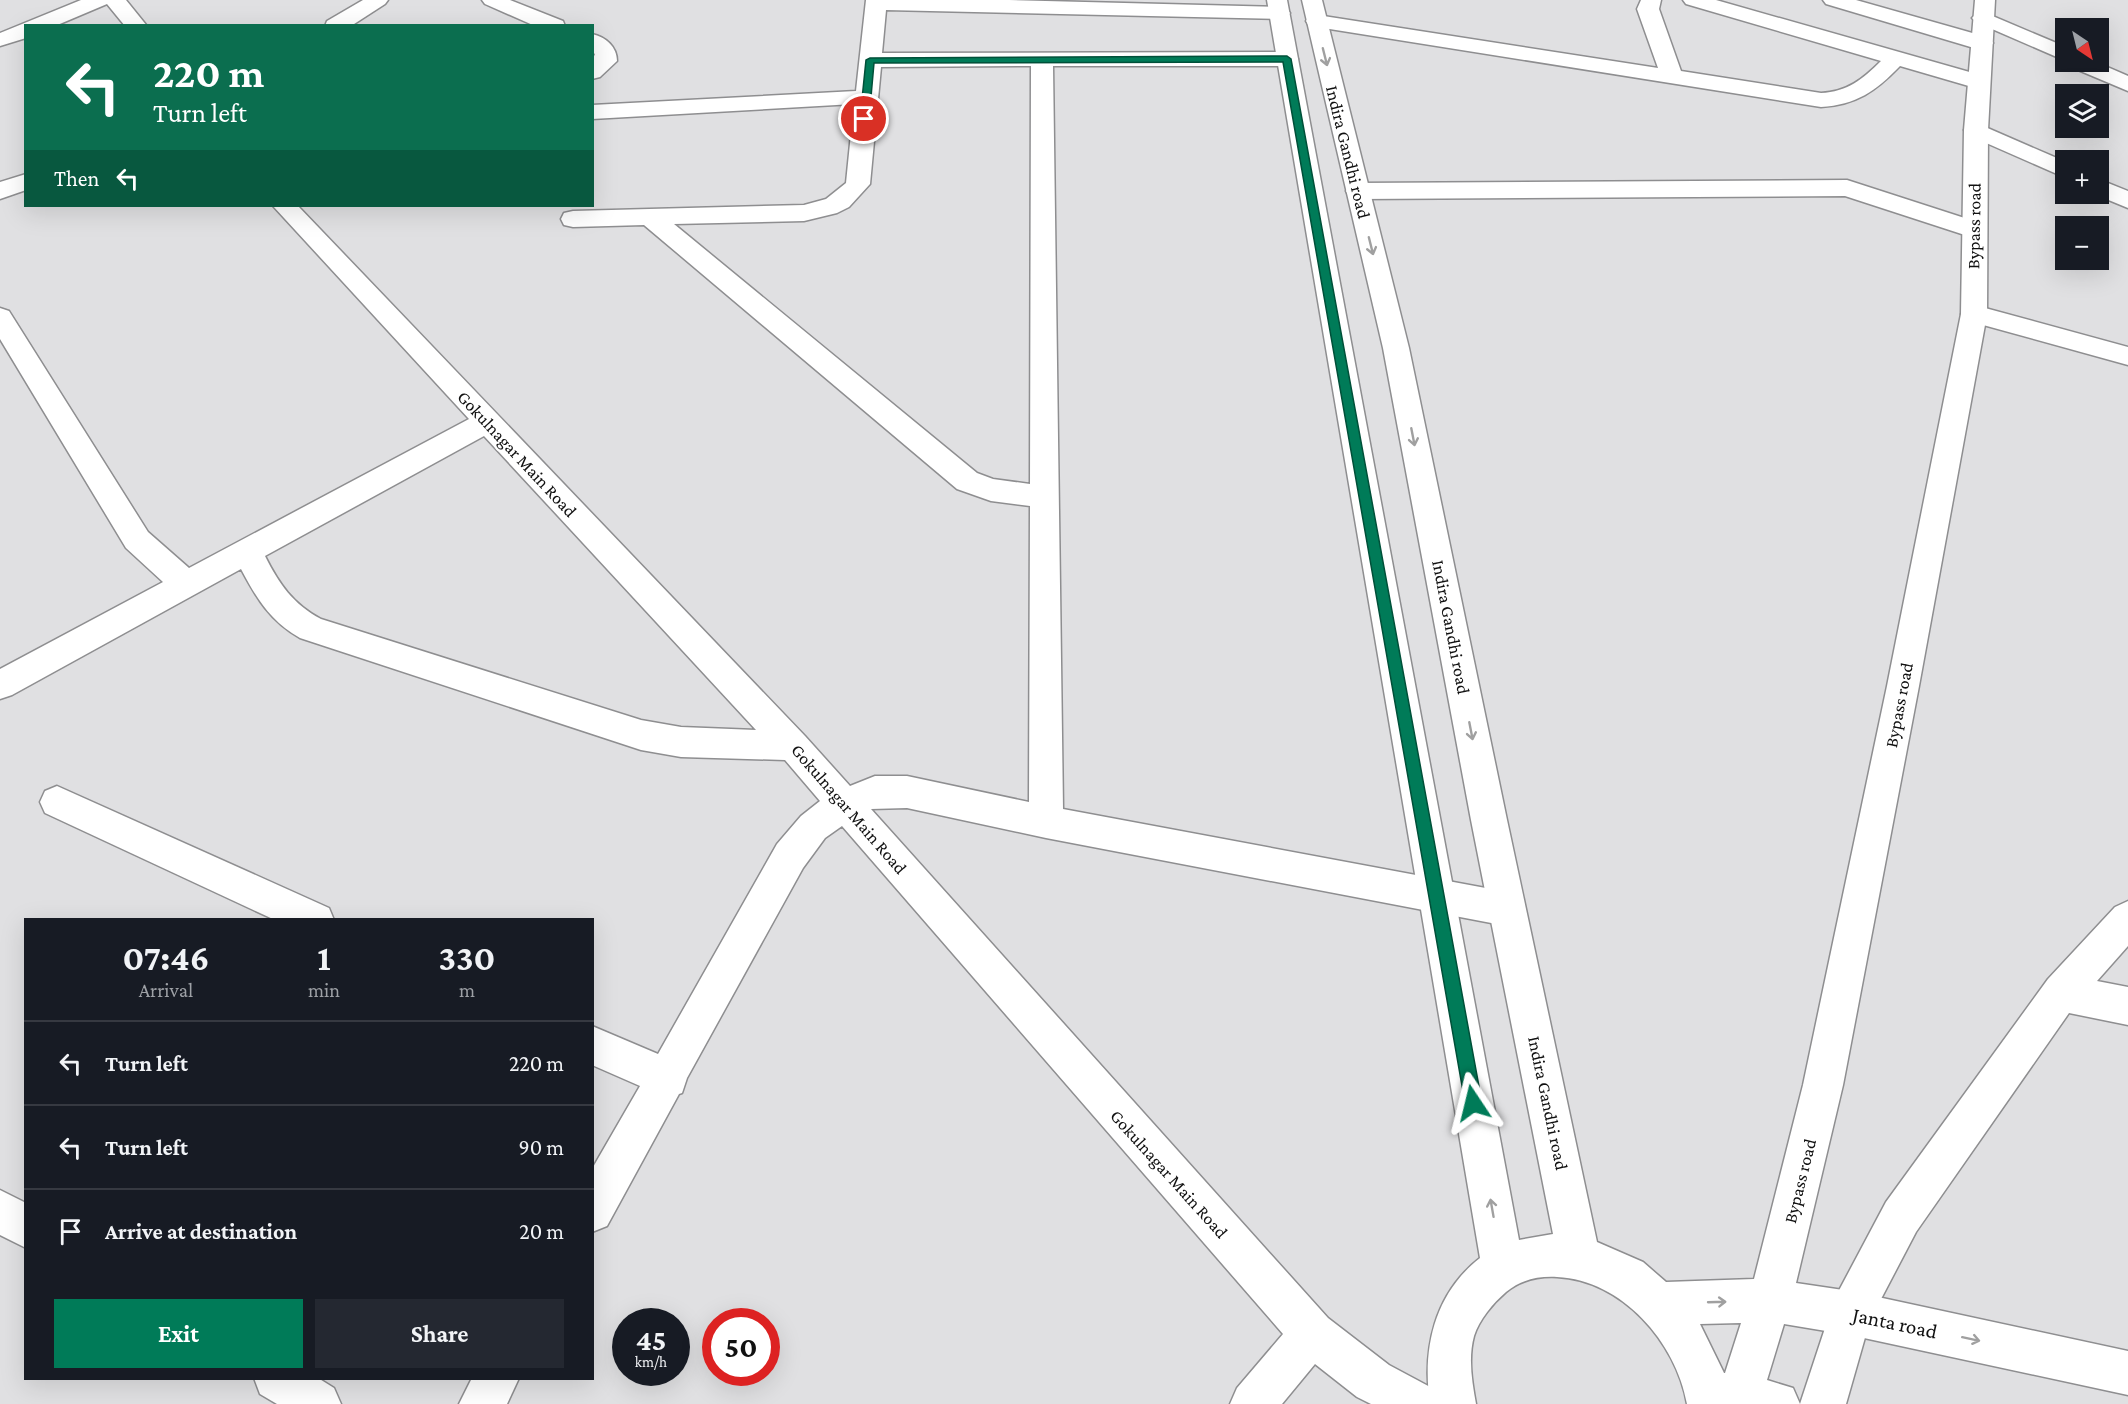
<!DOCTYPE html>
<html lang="en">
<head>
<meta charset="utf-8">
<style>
	body { margin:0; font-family:"Crimson Pro",serif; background:#242831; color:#f1f3f6; height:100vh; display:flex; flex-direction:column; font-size:22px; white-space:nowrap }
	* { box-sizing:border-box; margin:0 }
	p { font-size:20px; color:#9ea1a6 }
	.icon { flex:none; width:33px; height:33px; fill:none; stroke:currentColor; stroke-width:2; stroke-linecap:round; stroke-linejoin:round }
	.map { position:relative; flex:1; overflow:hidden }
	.sheet { position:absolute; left:24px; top:918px; width:570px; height:462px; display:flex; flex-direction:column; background:#171b24; border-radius:0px; box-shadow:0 6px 24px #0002 }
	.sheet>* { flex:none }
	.top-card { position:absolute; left:24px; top:24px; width:570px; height:183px; border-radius:0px; box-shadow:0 6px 24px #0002; background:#0b6e4f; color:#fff; overflow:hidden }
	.needle { width:39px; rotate:145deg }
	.controls { position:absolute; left:2055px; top:18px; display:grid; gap:12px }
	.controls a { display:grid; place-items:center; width:54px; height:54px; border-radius:0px; background:#171b24; box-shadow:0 6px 24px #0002; font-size:30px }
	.speed { position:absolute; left:612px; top:1308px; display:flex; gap:12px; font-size:30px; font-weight:700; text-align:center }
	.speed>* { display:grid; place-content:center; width:78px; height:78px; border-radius:50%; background:#171b24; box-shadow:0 6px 24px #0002; line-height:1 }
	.speed small { font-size:15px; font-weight:400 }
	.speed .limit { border:9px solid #d22; background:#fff; color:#111 }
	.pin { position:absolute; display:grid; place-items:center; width:51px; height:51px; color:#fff; margin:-26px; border:3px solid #fff; border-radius:50%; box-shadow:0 2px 6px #0007 }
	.me { position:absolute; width:66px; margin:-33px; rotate:350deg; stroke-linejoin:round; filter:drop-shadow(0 0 4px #0008) }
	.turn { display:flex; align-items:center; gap:21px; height:126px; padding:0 30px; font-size:27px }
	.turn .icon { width:78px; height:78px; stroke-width:2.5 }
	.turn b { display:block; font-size:42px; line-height:51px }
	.then { display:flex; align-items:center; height:57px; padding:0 30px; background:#0003; gap:12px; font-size:22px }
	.eta { display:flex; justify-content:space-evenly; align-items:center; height:102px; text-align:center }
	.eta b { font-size:36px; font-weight:700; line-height:42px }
	.primary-button { display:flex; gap:12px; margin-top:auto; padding:12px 30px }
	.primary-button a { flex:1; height:69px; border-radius:0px; background:#007b58; color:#fff; font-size:24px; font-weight:700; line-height:69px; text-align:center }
	.primary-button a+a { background:#242831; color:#f1f3f6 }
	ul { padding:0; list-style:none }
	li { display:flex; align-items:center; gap:18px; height:84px; padding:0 30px; border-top:2px solid #363941 }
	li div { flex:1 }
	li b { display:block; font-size:22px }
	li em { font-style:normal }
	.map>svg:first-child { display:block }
</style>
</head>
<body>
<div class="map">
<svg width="2128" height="1404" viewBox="0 0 2128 1404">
	<rect width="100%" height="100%" fill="#e0e0e2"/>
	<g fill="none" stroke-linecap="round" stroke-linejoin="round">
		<defs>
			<g id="street">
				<path d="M81,0h45l21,26h-22l-18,-22 -52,22h-29v12l-26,8v-13z"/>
				<path d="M363,0h25l-3,4 -34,22h-26l2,-5z"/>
				<path d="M482,0h28l53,21 2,5h-30l-50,-22z"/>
				<path d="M866,0h143l270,7 7,2 4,4 -4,4 -7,2 -393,-9 -4,43 405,-1 8,2 3,5 -3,5 -8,2h-234l10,743 444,83 13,5 5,12 -5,12 -13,5 -461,-88 -139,-30 -36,1 457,509 61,47 43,23 7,16h-68l-14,-7 -42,-33 -33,40h-52l7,-16 46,-54 -441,-508 -17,12 -22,30 -116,210 -5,15 -3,1 -72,132 -15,6v-63l48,-83 -48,-21v-39l66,28 119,-210 24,-28 19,-15 -35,-41 -104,-3 -40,-7 -341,-112c-30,-17 -43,-39 -59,-69l-229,126 -12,4v-30l163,-87 -37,-34 -126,-209v-31l9,3 139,221 41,36 280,-149 -196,-213h25l507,530 45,50 25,-10h32l122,26 1,-296 -39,-5 -34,-12 -313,-264 -71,2 -9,-2 -3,-6 3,-6 9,-2 231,-6 22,-6 20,-16 8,-79 -262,15v-14l264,-14zM1031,66l-1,418 -37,-5 -16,-6 -303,-249 130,-3 33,-8 12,-6 21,-23 11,-117zM484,436l272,294 -75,-3 -40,-7 -320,-101c-28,-15 -42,-35 -56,-63z"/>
				<path d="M1641,0h20l-2,9 22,62 140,22c26,-1 42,-14 60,-32l-195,-57 -3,-4h33l271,77 3,5 -3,5 -8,2 -79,-23c-24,25 -44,39 -79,41l-504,-80 -8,-1 -3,-5 3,-5 8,-1 341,53 -21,-59z"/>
				<path d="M1823,0h33l134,38 3,5 -3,5 -8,1 -8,-1 -148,-44z"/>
				<path d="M1983,12l83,35v14l-90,-39 -4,-4 4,-4z"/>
				<path d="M592,34c14,3 25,13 25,27l-17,16 -8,2v-18l3,-7 -3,-2z"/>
				<path d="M2068,62h28l32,14v15l-57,-24z"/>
				<path d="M1976,123l90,39v16l-98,-43 -4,-5 4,-5z"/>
				<path d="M26,174v16l-26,9v-17z"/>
				<path d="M2098,179l30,12v17l-34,-14h4z"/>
				<path d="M1847,180l136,44 3,6 -3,6 -9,2 -129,-42 -487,3 -9,-3 -3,-5 3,-5 9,-3z"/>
				<path d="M1974,305l154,42v18l-163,-45 -4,-6 4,-6z"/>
				<path d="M57,786l272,122 5,12h-59l-230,-107 -5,-11 5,-11z"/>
				<path d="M2128,901v45l-31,35 31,6v38l-59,-12 -153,219 -46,88 -24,84h-46l35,-106 51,-96 162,-223 67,-72z"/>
				<path d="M0,1190l26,13v45l-26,-13z"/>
				<path d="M254,1378h64l16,10 7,16h-64l-17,-10z"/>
				<path d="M472,1378h47l-12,26h-48z"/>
			</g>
			<path id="secondary" d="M1267,0h20l232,1240 34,-6 -82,-414 -88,-472 -81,-348h20l87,348 98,472 90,422 46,20 23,20 88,-3 49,-194 84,-399 74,-372 3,-184 11,-130h20l-7,130 -1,184 -68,372 -76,399 -47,198 54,8 278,60v44l-278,-60 -66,-11 -17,56 26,8 7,16h-113c-11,-62 -65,-124 -130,-127 -20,-1 -36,3 -51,15 -13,11 -27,28 -32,44 -6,22 -2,46 2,68h-46c-8,-55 4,-110 50,-146zM1741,1323l-16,50h-1l-24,-49z"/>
		</defs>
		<use href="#street" stroke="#8e8e90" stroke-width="3"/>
		<use href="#secondary" stroke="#8e8e90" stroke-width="3"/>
		<use href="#street" fill="#fff" fill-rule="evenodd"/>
		<use href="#secondary" fill="#fff" fill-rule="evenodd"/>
	</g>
	<defs><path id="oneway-shaft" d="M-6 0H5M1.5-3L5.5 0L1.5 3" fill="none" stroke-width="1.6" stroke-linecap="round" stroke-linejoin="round" transform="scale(1.5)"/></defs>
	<g stroke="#a0a0a0">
		<use href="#oneway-shaft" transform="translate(1325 57) rotate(76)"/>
		<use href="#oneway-shaft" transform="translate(1371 246) rotate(76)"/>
		<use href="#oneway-shaft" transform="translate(1413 437) rotate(79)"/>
		<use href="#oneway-shaft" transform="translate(1471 731) rotate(79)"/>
		<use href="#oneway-shaft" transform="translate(1492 1208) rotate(-100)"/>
		<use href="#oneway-shaft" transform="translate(1717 1302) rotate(-2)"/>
		<use href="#oneway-shaft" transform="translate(1971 1339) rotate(12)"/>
	</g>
	<path fill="#007b58" stroke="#005039" stroke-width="1.5" d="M1287,56l4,3 191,1044 -3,6 -6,2 -5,-2 -3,-6 -182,-1041 -409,1 -5,56 -5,3 -4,-3 6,-59 4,-2z"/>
	<g text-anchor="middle" stroke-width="4.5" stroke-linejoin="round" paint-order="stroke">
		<g font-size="18" fill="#111" stroke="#fff">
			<text transform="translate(1348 152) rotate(76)" y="6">Indira Gandhi road</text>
			<text transform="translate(1974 226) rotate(-89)" y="6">Bypass road</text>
			<text transform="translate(517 454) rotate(47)" y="6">Gokulnagar Main Road</text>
			<text transform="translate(1451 627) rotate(79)" y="6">Indira Gandhi road</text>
			<text transform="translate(1899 705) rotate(-79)" y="6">Bypass road</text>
			<text transform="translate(849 809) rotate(49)" y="6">Gokulnagar Main Road</text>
			<text transform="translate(1548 1103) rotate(78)" y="6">Indira Gandhi road</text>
			<text transform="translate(1169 1174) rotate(48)" y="6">Gokulnagar Main Road</text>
			<text transform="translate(1800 1181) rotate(-76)" y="6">Bypass road</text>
		</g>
		<g font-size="21" fill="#111" stroke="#fff">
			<text transform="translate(1895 1323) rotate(12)" y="7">Janta road</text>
		</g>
	</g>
</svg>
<div class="controls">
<a><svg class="needle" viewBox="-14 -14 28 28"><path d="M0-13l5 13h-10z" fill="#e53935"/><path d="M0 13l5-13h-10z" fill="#9ea1a6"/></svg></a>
<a><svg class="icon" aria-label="layers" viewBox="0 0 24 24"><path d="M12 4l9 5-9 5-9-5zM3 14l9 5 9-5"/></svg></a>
<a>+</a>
<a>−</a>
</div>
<div class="speed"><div>45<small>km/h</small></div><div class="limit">50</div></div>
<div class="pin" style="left:864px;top:119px;background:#d93025"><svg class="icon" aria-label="arrive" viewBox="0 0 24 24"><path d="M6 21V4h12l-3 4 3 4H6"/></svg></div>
<svg class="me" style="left:1473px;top:1103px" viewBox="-20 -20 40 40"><path d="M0-17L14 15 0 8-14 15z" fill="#007b58" stroke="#fff" stroke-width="4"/></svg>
<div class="top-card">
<div class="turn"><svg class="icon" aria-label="left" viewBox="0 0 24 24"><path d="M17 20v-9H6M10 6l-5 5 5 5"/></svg><div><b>220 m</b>Turn left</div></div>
<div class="then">Then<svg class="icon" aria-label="left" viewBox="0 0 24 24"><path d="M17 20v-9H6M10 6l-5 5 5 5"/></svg></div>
</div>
<section class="sheet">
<div class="eta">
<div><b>07:46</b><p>Arrival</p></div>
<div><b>1</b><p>min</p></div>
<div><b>330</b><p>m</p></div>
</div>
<ul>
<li><svg class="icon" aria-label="left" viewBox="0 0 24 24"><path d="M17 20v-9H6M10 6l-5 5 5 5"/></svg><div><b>Turn left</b></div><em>220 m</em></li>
<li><svg class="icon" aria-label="left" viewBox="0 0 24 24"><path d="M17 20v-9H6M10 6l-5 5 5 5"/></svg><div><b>Turn left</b></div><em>90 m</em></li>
<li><svg class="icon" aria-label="arrive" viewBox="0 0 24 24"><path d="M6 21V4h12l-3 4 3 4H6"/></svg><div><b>Arrive at destination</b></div><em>20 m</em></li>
</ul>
<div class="primary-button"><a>Exit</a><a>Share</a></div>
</section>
</div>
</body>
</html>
